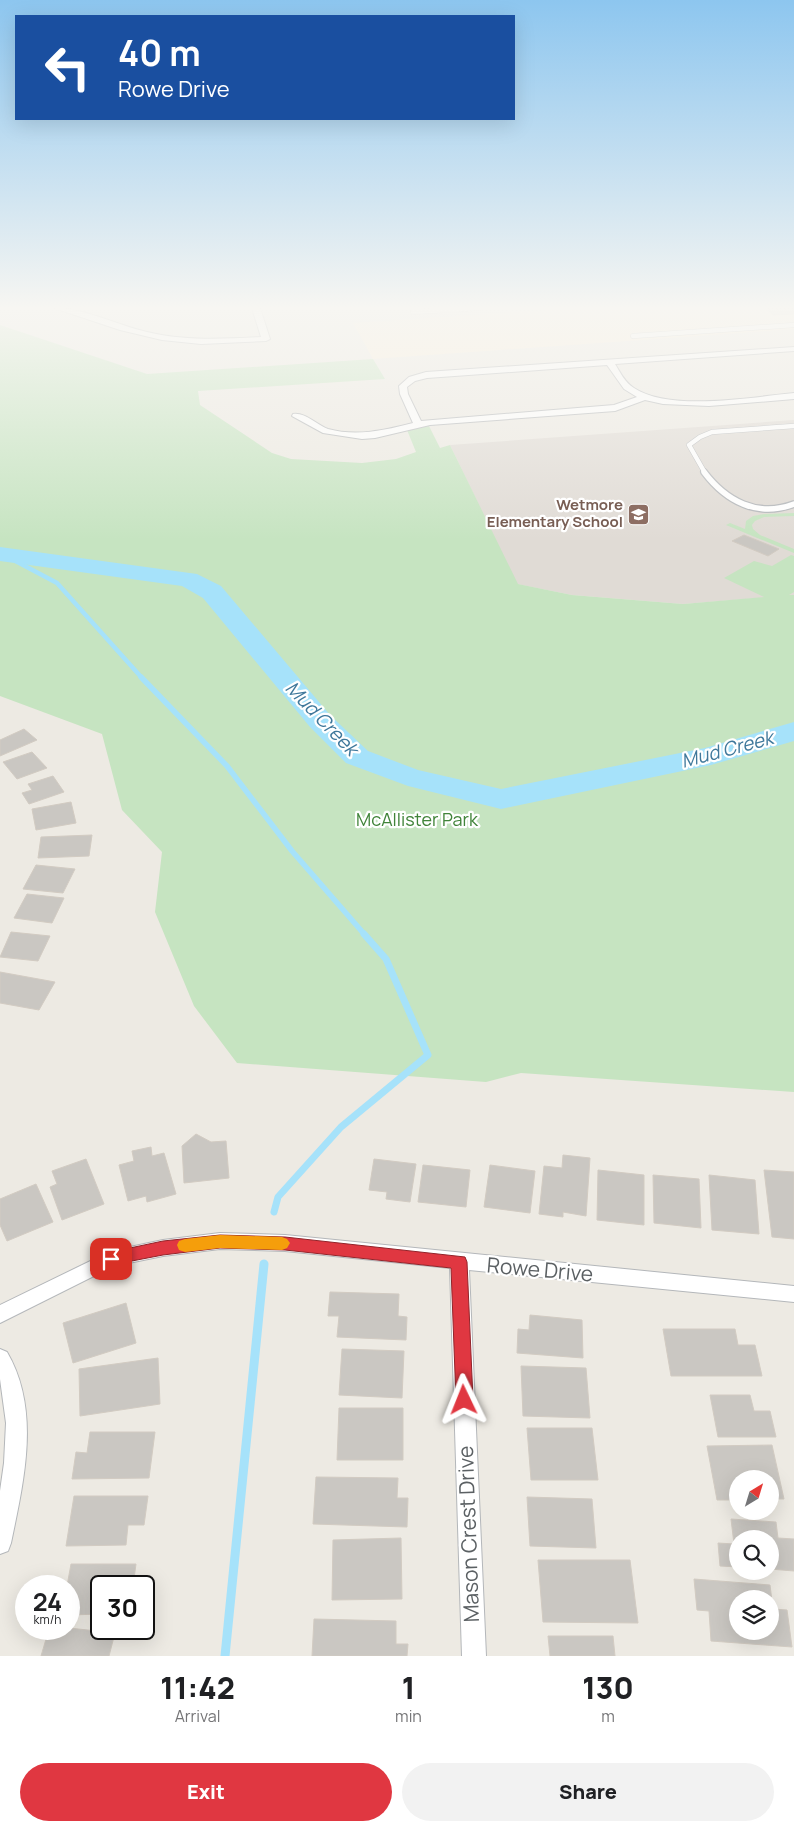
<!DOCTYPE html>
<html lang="en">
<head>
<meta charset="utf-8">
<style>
	body { margin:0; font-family:Manrope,sans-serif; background:#f2f2f2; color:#202124; height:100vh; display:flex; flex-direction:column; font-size:19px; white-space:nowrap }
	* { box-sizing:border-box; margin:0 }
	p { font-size:16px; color:#757577 }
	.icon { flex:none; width:28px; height:28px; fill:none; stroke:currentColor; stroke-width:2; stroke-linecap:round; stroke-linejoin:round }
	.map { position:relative; height:1656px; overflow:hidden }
	.panel { display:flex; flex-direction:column; background:#fff; flex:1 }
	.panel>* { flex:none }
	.banner { position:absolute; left:15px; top:15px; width:500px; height:105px; border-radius:0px; box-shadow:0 5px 20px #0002; background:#1a4fa0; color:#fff; overflow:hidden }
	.needle { width:32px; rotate:38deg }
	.controls { position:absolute; left:729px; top:1470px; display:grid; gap:10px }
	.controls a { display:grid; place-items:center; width:50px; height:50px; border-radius:50%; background:#fff; box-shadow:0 5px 20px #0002; font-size:25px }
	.speed { position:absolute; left:15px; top:1575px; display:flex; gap:10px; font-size:25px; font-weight:700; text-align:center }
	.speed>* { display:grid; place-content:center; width:65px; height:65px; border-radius:50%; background:#fff; box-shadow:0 5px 20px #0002; line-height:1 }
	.speed small { font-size:12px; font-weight:400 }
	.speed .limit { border:2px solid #111; border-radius:8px; background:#fff; color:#111 }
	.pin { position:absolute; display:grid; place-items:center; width:42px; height:42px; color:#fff; margin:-21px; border-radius:10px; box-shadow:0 2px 8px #0006 }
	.me { position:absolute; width:55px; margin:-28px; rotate:358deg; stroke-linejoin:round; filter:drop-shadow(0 0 4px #0008) }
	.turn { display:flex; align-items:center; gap:18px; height:105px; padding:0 20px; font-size:22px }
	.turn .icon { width:65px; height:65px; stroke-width:2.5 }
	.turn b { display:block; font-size:35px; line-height:42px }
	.eta { display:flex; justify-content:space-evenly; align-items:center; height:85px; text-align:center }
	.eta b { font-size:30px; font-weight:800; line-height:35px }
	.action { display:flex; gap:10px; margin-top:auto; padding:10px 20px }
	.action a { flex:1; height:58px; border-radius:30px; background:#e03741; color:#fff; font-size:20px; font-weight:800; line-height:58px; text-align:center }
	.action a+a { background:#f2f2f2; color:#202124 }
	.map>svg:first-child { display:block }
</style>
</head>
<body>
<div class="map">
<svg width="794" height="1656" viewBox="0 0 794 1656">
	<rect width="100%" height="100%" fill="#edeae3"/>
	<path fill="#fcefda" d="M577,308h217v21l-421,30 -20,-36z"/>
	<path fill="#e0dbd5" d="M794,420v175l-111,9 -111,-9 -55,-11 -67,-139z"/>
	<g fill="#c6e4c1">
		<path d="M0,325l147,49 226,-15 12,20 -187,12 2,14 72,48 19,6 71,4 34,-4 20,-7 -9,-22 22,-4 11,22 10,-3 68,139 54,11 111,9 81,-7 -40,-19 30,-17 18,5 19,-11 3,1v36l-5,3h5v497l-273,-19 -35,9 -249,-19 -43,-57 -39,-94 7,-60 -40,-42 -20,-76 -102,-38z"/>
		<path d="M794,513v3l-30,1 -9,4 -3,4 1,4 7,6 34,14v4l-68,-28 4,-2 15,6 1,-8 7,-5 11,-2z"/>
	</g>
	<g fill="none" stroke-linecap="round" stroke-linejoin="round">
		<path stroke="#a6e2fa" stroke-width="4.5" d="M6,556l51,27 85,95"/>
		<path stroke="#a6e2fa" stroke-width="5.5" d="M141,677l86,89 65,85 73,84"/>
		<path stroke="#a6e2fa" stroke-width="7" d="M274,1212l4,-15 63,-70 87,-72 -42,-96 -22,-25"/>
		<path stroke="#a6e2fa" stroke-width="9" d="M225,1656l39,-392"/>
		<path fill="#a6e2fa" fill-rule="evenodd" d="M0,547l197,27 24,12 109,129 38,36 50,19 83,19 204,-41 89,-26v19l-83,24 -210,44 -93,-23 -62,-23 -36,-36 -107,-129 -21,-12 -182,-25z"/>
	</g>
	<g fill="#cac7c2" stroke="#d2cbc2" fill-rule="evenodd">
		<path d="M765,308h29v6l-21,1z"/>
		<path d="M744,535l35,14 -11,7 -36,-15z"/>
		<path d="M24,729l13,11 -37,16v-16z"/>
		<path d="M32,752l15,16 -30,11 -14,-17z"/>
		<path d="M53,776l11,16 -35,12 -7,-11 10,-3 -4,-6z"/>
		<path d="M71,802l5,21 -40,7 -4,-21z"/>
		<path d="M92,835l-3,21 -51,2 3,-21z"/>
		<path d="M36,865l39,4 -12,24 -40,-4z"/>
		<path d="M27,894l37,4 -12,25 -38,-5z"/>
		<path d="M11,932l39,4 -12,25 -38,-4z"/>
		<path d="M0,972l55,10 -16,28 -39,-7z"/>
		<path d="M196,1134l15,8 15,-1 3,37 -45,5 -2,-37z"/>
		<path d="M151,1147l1,9 12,-3 12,41 -29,8 -1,-6 -18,5 -9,-36 15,-4 -2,-10z"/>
		<path d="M563,1155l27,3 -4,58 -23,-4v5l-24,-3 5,-48 18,2z"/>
		<path d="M86,1159l18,45 -42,16 -12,-33 7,-3 -5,-13z"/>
		<path d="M374,1159l42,5 -6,38 -24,-3 1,-7 -18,-2z"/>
		<path d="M423,1165l47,5 -4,37 -48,-5z"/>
		<path d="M490,1165l45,6 -5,42 -46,-6z"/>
		<path d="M598,1170l46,5v50l-47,-5z"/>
		<path d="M764,1170l30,2v67l-22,-2z"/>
		<path d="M653,1175l46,4 2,49 -47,-5z"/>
		<path d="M709,1175l46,5 4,54 -47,-4z"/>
		<path d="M36,1184l17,38 -46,19 -7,-16v-26z"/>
		<path d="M330,1292l69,2 -1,22 9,1 -1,23 -69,-3 2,-21h-11z"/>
		<path d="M126,1303l10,40 -63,20 -10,-40z"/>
		<path d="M530,1315l52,5 1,38 -66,-5 1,-24 11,1z"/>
		<path d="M663,1329h72l3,16h17l7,31h-91z"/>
		<path d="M342,1349l62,2 -2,47 -63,-3z"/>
		<path d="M158,1358l2,46 -80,12 -1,-47z"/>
		<path d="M521,1366l65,2 4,50 -67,-2z"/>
		<path d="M710,1395h40l4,16h16l6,26h-58z"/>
		<path d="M339,1408h64v52h-66z"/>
		<path d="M527,1428h65l6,52h-67z"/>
		<path d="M90,1432h65l-6,46 -77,1 4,-27 11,1z"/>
		<path d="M772,1445l12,54h-14v-20h-32v21h-21l-10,-54z"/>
		<path d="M316,1477l82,1 -1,20h11l-1,29 -94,-3z"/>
		<path d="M74,1496h74l-4,29h-16l-2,20 -60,1z"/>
		<path d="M527,1497l65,2 4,49 -66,-2z"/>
		<path d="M731,1519l45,3 2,16 16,1v32l-24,-2v-30h-32v28l-18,-1 -2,-23 16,1z"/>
		<path d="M401,1538l1,61 -70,1 1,-60z"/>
		<path d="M538,1560h92l8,63 -95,-1z"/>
		<path d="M71,1564h65l-3,22h-32v28l-32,1v-29h-2z"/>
		<path d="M694,1579l76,6 3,24 14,1 5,37 -81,-6 -2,-30 -12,-1zM738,1599h32v32h-32z"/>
		<path d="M314,1619l82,2v23h12l-1,12h-95z"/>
		<path d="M69,1628l46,5 -6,23h-68l8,-27z"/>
		<path d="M548,1636h65l2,20h-65z"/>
	</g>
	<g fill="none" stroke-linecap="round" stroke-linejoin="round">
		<defs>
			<g id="service-far1">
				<path d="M413,312l66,-4"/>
				<path d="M633,336l161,-11"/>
				<path d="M705,473l-16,-28 11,-8 12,-5 82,-6"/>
			</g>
			<path id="service" d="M704,472c22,29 53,46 90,32"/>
			<g id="minor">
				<path d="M54,308c31,0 62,17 93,24 37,9 76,7 114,5l-9,-29h8l10,31 -4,2 -65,3 -39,-4 -42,-10z"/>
				<path d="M794,347v4l-179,13c5,8 10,19 19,24 36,24 118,9 160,5v6l-85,7 -46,-2 -18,-4 -30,11 -185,14 -55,13 -13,1 -39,-6 -31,-17 1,-2c12,-2 24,11 35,15 29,8 57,1 85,-6l-13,-29 -1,-8 10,-9 17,-5zM607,365l17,24 13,8 -23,8 -193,16 -13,-27 -1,-7 8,-6 12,-3z"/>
				<path d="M220,1233l65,2 509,51v16l-325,-32 17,386h-24l-12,-388 -165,-17 -65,-2 -57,7 -49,10 -114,57v-18l111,-54 52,-11z"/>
				<path d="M0,1349l7,3c34,58 17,128 4,191l-3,8 -8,3v-63l4,-28 2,-40 -6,-44z"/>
			</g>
		</defs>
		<use href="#service-far1" stroke="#b4b7ba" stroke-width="5.5"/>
		<use href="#service" stroke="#b4b7ba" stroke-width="8"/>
		<use href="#minor" stroke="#b4b7ba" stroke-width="2"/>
		<use href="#service-far1" stroke="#fff" stroke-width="4.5"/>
		<use href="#service" stroke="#fff" stroke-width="5.5"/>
		<use href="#minor" fill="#fff" fill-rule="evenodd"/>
	</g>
	<linearGradient id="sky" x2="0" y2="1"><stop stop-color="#8dc6ef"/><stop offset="0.57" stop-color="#f7f6f2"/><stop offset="1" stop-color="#f7f6f2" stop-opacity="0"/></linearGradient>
	<rect width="794" height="540" fill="url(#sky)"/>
	<path fill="#e03741" stroke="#92242a" d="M220,1235l65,2 180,20 2,5 6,138 -3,6 -6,2 -6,-2 -2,-6 -5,-132 -166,-18 -65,-2 -57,7 -52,10 -6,-2 -2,-4 2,-5 6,-2 52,-11z"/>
	<path fill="#f59e0b" d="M220,1235l62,2 5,2 3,4 -3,5 -5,2 -62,-2 -35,4 -6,-2 -2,-5 2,-4 6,-2z"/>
	<defs>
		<symbol id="school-square" viewBox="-11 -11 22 22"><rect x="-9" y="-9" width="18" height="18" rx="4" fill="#8d6e63" stroke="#fff"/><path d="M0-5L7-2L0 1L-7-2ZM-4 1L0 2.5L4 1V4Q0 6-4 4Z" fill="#fff"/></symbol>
	</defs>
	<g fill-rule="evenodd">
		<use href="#school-square" x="626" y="502" width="25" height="25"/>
	</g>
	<g text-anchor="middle" stroke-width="4.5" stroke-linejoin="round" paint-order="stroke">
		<g font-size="15" font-weight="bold" fill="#785e54" stroke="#fff" text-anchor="end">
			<text x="623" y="510">Wetmore<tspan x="623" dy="17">Elementary School</tspan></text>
		</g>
		<g font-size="18" fill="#41843a" stroke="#fff">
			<text x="417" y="826">McAllister Park</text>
		</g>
		<g font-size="19" font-style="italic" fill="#3f789b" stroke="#fff">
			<text transform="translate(322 718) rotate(46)" y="7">Mud Creek</text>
			<text transform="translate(727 749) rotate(-15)" y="7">Mud Creek</text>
		</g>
		<g font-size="21" fill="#5b6063" stroke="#fff">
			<text transform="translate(540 1270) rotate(5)" y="7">Rowe Drive</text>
			<text transform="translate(469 1534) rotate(-92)" y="7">Mason Crest Drive</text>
		</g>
	</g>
</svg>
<div class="controls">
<a><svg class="needle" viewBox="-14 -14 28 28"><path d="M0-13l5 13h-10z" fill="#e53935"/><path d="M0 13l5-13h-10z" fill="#757577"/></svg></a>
<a><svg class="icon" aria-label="search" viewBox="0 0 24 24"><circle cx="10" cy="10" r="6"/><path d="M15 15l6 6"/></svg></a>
<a><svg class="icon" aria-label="layers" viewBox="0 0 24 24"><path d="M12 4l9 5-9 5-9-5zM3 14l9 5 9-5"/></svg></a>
</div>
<div class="speed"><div>24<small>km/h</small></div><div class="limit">30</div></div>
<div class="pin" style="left:111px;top:1259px;background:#d93025"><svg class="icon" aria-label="arrive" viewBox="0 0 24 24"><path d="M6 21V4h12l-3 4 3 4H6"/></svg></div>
<svg class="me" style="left:464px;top:1400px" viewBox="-20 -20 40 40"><path d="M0-17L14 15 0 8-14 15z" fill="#e03741" stroke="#fff" stroke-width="4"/></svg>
<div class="banner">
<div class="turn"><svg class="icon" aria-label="left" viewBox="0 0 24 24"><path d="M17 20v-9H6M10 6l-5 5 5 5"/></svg><div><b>40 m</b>Rowe Drive</div></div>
</div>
</div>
<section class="panel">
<div class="eta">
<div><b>11:42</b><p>Arrival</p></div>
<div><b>1</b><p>min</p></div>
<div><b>130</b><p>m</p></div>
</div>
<div class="action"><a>Exit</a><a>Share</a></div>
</section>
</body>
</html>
